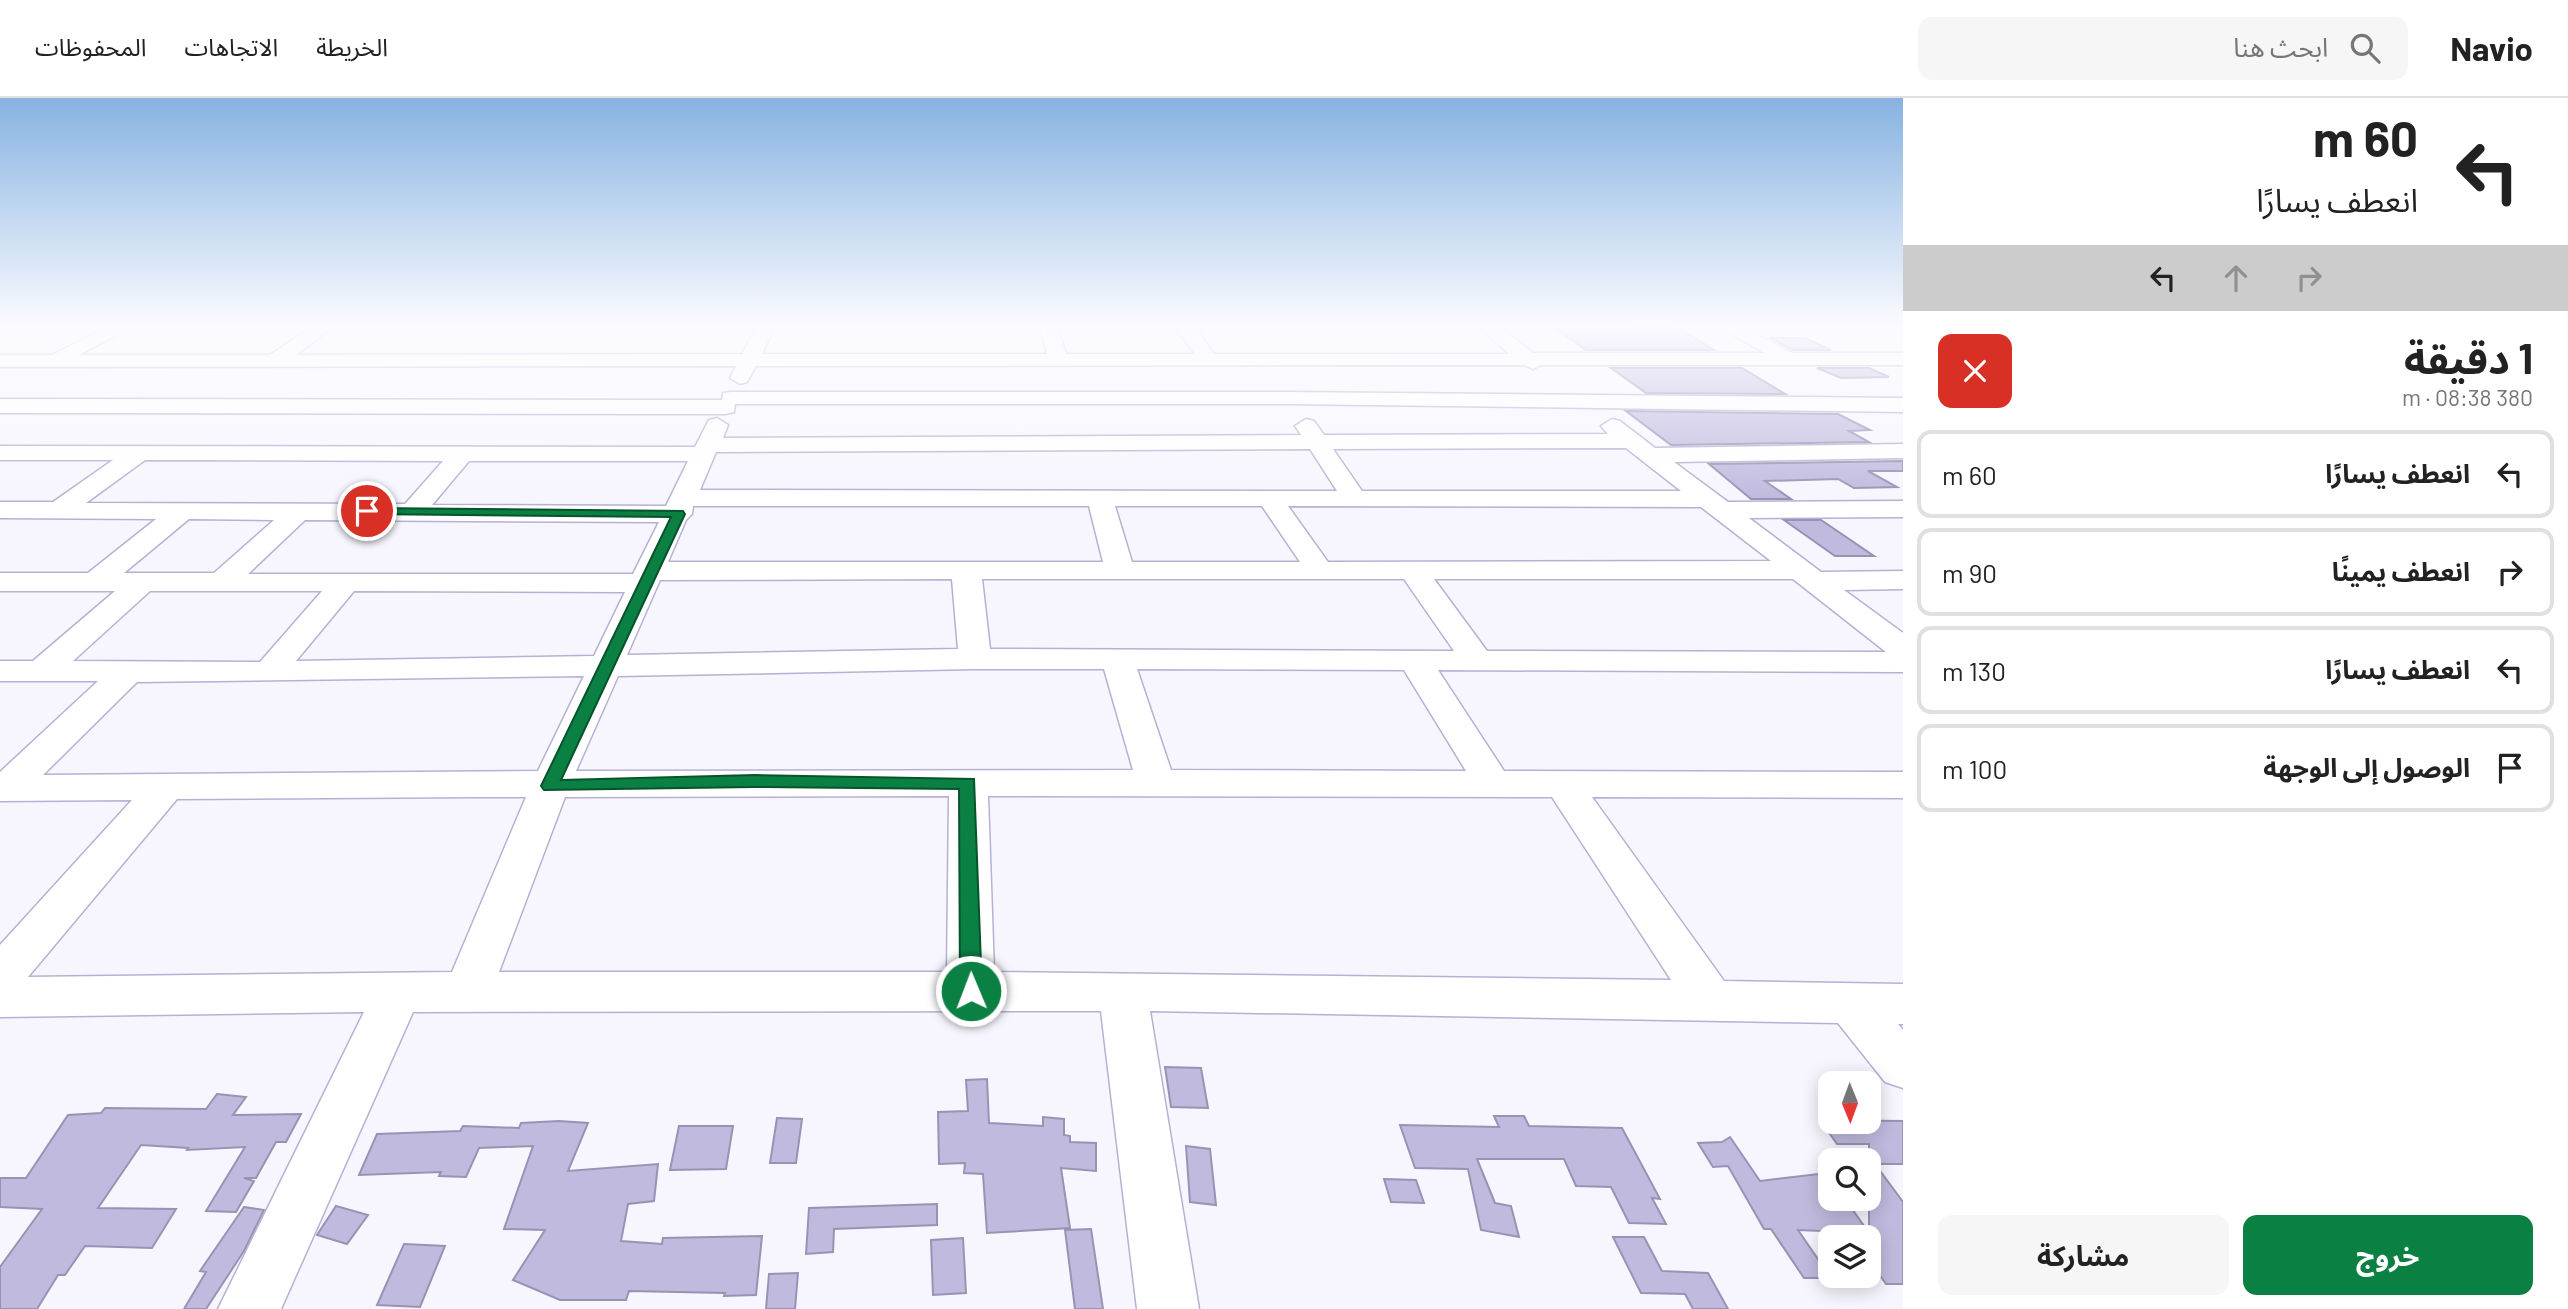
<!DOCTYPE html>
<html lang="ar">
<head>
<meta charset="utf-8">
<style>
	body { margin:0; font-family:Barlow,"Noto Sans Arabic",sans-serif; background:#f6f6f6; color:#222; direction:rtl; height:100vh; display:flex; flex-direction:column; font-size:26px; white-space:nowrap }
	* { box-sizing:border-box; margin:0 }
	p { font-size:23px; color:#767676 }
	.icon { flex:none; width:38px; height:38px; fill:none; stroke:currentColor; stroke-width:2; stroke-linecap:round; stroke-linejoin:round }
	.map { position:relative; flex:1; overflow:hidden; direction:ltr }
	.side { display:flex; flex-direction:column; background:#fff; width:665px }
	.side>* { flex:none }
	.hud { background:#fff; color:#222; overflow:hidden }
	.needle { width:46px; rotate:179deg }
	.fabs { position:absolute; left:1818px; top:973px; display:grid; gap:14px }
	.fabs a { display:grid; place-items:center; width:63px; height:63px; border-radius:14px; background:#fff; box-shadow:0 4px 18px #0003; font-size:35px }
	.pin { position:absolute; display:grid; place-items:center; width:60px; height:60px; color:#fff; margin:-30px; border:4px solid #fff; border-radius:50%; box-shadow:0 2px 7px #0007 }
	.me { position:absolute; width:77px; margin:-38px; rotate:359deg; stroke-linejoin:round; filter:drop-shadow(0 0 5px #0008) }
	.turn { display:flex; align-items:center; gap:24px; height:147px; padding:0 35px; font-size:32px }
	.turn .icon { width:91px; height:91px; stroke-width:2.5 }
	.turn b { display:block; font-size:49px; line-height:60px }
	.lanes { display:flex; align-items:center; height:66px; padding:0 35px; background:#0003; justify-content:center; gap:35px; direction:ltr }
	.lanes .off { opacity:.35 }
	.round { display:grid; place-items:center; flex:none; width:74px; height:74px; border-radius:14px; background:#f6f6f6 }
	.head { display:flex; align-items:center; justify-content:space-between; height:119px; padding:0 35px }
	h1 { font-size:42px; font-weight:700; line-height:52px }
	.primary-button { display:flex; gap:14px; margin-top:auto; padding:14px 35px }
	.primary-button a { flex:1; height:80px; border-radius:14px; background:#0b8043; color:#fff; font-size:28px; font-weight:700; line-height:80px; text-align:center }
	.primary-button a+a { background:#f6f6f6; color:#222 }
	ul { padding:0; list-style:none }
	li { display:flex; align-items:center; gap:21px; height:88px; margin:0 14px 10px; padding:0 21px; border:4px solid #e0e0e0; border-radius:14px }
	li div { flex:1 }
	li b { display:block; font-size:26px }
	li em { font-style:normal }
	header { display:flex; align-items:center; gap:42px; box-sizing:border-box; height:98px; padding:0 35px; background:#fff; border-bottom:2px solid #e0e0e0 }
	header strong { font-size:33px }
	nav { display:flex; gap:38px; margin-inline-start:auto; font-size:24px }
	.search { width:490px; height:63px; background:#f6f6f6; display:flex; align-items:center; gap:18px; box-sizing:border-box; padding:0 24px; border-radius:14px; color:#767676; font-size:26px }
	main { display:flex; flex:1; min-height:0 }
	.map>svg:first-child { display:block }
</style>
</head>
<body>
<header>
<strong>Navio</strong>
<div class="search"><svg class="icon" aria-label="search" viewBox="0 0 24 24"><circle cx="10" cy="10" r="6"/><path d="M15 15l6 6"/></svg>ابحث هنا</div>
<nav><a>الخريطة</a><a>الاتجاهات</a><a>المحفوظات</a></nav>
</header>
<main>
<section class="side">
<div class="hud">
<div class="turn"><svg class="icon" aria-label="left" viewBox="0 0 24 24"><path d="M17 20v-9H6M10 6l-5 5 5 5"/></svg><div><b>60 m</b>انعطف يسارًا</div></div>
<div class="lanes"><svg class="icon" aria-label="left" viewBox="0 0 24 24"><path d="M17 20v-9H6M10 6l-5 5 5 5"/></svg><svg class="icon off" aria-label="ahead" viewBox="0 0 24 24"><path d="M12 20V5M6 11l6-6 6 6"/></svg><svg class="icon off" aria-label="right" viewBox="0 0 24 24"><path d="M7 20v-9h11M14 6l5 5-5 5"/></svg></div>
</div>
<div class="head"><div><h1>1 دقيقة</h1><p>380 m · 08:38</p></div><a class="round" style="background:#d93025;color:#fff"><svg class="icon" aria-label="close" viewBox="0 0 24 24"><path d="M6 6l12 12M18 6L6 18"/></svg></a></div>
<ul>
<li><svg class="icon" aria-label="left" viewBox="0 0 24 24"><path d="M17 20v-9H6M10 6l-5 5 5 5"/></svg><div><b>انعطف يسارًا</b></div><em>60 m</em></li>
<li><svg class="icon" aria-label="right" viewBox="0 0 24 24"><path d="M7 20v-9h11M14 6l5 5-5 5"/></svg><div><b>انعطف يمينًا</b></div><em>90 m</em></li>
<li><svg class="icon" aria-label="left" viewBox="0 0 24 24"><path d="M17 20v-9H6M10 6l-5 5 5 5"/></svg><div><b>انعطف يسارًا</b></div><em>130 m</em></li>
<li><svg class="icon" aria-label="arrive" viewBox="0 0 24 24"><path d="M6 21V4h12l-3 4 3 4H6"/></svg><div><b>الوصول إلى الوجهة</b></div><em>100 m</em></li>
</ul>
<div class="primary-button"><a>خروج</a><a>مشاركة</a></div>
</section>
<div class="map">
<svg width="1903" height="1211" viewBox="0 0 1903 1211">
	<rect width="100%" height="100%" fill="#f7f6fe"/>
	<g fill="#c0bbde" stroke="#9793b4" stroke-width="2">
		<path d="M1649,230h29l36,22h-128l-30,-21z"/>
		<path d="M1770,240h35l26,12h-38z"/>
		<path d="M1611,270h131l43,26 -139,-1z"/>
		<path d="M1817,270h52l20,9 -48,1z"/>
		<path d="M1626,313l212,3 32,16 -21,1 20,11 -198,3z"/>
		<path d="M1903,363v10h-35l29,16 -43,1 -16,-9 -73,2 26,18h-40l-42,-35z"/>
		<path d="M1784,422h37l53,36h-39z"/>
		<path d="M1165,969l36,1 7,40 -37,-1z"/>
		<path d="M987,981l2,44 54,3v-9l21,2v16l6,1v6l26,1v28l-35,-3 9,60 -83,5 -4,-59 -19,-1 1,-10 -26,1 -1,-52 30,-1 -2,-31z"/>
		<path d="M217,996l29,3 -13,18 68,-1 -15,28h-10l-20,36h-12l10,3 -18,31 -30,-1 39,-64 -58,3 1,-2 -47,-3 -43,63 78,1 -24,39 -67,-2 -20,29h-7l-21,34h-37v-42l42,-58 -42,-2v-29h26l42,-63 33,-2 4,-5 101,1z"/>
		<path d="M1494,1018h30l5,10 93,2 38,71 -8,-1 14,26 -37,-1 -18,-36 -35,-1 -12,-27h-87l18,44 16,3 8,31 -38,-7 -13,-61 -53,-1 -15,-43 99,2z"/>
		<path d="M777,1020l25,1 -6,44h-26z"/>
		<path d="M1820,1022l83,1v43h-28l28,38v82h-17l-17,-24v-116h-32z"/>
		<path d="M559,1023l29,2 -20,48 90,-7 -4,37 -26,3 -7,37 41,3 1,-6 99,-2 -6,59 -32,1 1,-3 -96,-2 -3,9h-66l-47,-20 32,-50 -41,-1 29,-83 -54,2 -13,29 -27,-1 2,-4 -82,3 18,-41 83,-3 3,-5 56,2 2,-5z"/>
		<path d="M679,1028h54l-7,43 -56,1z"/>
		<path d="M1730,1039l30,44 67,-8 3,5v21h15l24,34 -71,-3 33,48h-27l-33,-49h-7l-36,-63 -15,1 -15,-24 24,-1z"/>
		<path d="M1186,1048l24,3 6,56 -26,-3z"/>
		<path d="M1384,1081l32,1 8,23 -33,-1z"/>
		<path d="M937,1106v21l-103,4 -1,23 -27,2 3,-46z"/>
		<path d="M336,1108l32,9 -21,29 -30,-9z"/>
		<path d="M244,1109l20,3 -20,41 -38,58h-22l22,-37 -6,-1z"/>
		<path d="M1091,1131l12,80h-28l-10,-79z"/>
		<path d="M1613,1139h31l18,34 46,2 20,36h-35l-8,-15 -44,-1z"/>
		<path d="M963,1140l3,55 -33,2 -2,-55z"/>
		<path d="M404,1146l41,2 -25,61 -43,-2z"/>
		<path d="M798,1175l-3,36h-29l3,-35z"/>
	</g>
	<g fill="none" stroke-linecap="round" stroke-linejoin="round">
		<defs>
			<g id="minor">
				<path d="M106,230h24l-51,27h191l40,-27h21l-35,27 446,-1 14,-26h18l-12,26h285l-7,-26h18l8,26h129l-19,-26h19l19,26h295l-29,-26h21l32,25h231l-42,-25h23l47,25h111v12h-362l-8,4 -9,-4 -768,1 -9,16 -7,2 -10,-6 6,-12 -736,1v-12h52z"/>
				<path d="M731,294h557l615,6v14l-615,-8h-553l-1,8 -8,2 -726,-1v-14l722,1 1,-7z"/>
				<path d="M717,320l11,7 -5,13 578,-3 -6,-9 11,-7 8,2 10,14 284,-1 -7,-8 11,-7 8,2 35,27 248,-4v14l-229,4 54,40 175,-1v16l-154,1 72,54 82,-1v18l-59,1 59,43v39l-465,-2 66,101 399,1v26l-311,-1 132,184 179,3v40h-5l5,6v58l-18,-6 -47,-59 -688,-12 49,298h-62l-36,-298 -688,1 -132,297h-63l146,-297 -364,5v-72l132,-145 -132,1v-29l98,-91h-98v-20h33l82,-70h-115v-18h88l68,-54 -156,-1v-16h53l60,-42h-113v-14l695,1 14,-27zM1626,350l55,43h-319l-29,-42zM1310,351l27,42 -637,-1 16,-38zM145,362l298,1 -38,43 -319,-1zM469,363h219l-22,45 -234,-1zM693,408h396l14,56h-435l18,-42 6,-6zM1115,408h147l38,56h-168zM1288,408l413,1 70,54 -443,1zM189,421l85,1 -60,53h-90zM305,422l354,2 -26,52h-385zM952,481l6,70 -331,6 33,-75zM982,481h422l50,72 -464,-2zM1434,481h359l93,73 -399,-1zM150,493h172l-62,71 -187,-1zM354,493l271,1 -31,64 -298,5zM975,571h129l29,101 -557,1 42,-95zM1137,571l267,1 62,101 -295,-1zM584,578l-46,95 -495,4 94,-93zM949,698l-2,176h-448l66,-175zM988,698l564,1 119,183 -677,-8zM476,699h50l-74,175 -424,5 149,-178z"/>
			</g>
		</defs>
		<use href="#minor" stroke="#b6b1d3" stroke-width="3"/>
		<use href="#minor" fill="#fff" fill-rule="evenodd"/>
	</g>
	<linearGradient id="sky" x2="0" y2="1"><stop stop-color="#87b2e1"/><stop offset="0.57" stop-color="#fbfbff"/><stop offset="1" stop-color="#fbfbff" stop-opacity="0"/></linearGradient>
	<rect width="1903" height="400" fill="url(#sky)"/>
	<path fill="#0b8043" stroke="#07532c" stroke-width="2" d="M367,410l316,3 2,3 -124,266 194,-5 219,4 8,212 -3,6 -8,3 -8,-3 -3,-6 -1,-202 -204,-2 -211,3 -3,-4 130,-269 -308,-3 -2,-3z"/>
</svg>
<div class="fabs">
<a><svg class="needle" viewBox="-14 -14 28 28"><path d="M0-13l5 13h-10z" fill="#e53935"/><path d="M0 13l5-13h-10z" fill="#767676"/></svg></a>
<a><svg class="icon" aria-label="search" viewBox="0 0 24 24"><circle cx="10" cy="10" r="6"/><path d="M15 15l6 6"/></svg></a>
<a><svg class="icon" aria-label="layers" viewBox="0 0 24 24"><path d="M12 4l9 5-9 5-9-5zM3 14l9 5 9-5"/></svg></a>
</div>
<div class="pin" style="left:367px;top:413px;background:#d93025"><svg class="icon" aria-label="arrive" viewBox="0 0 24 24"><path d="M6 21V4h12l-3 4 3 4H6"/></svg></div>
<svg class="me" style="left:971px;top:893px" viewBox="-20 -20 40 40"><circle r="17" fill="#0b8043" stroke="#fff" stroke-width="3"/><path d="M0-11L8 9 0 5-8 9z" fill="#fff"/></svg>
</div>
</main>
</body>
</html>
